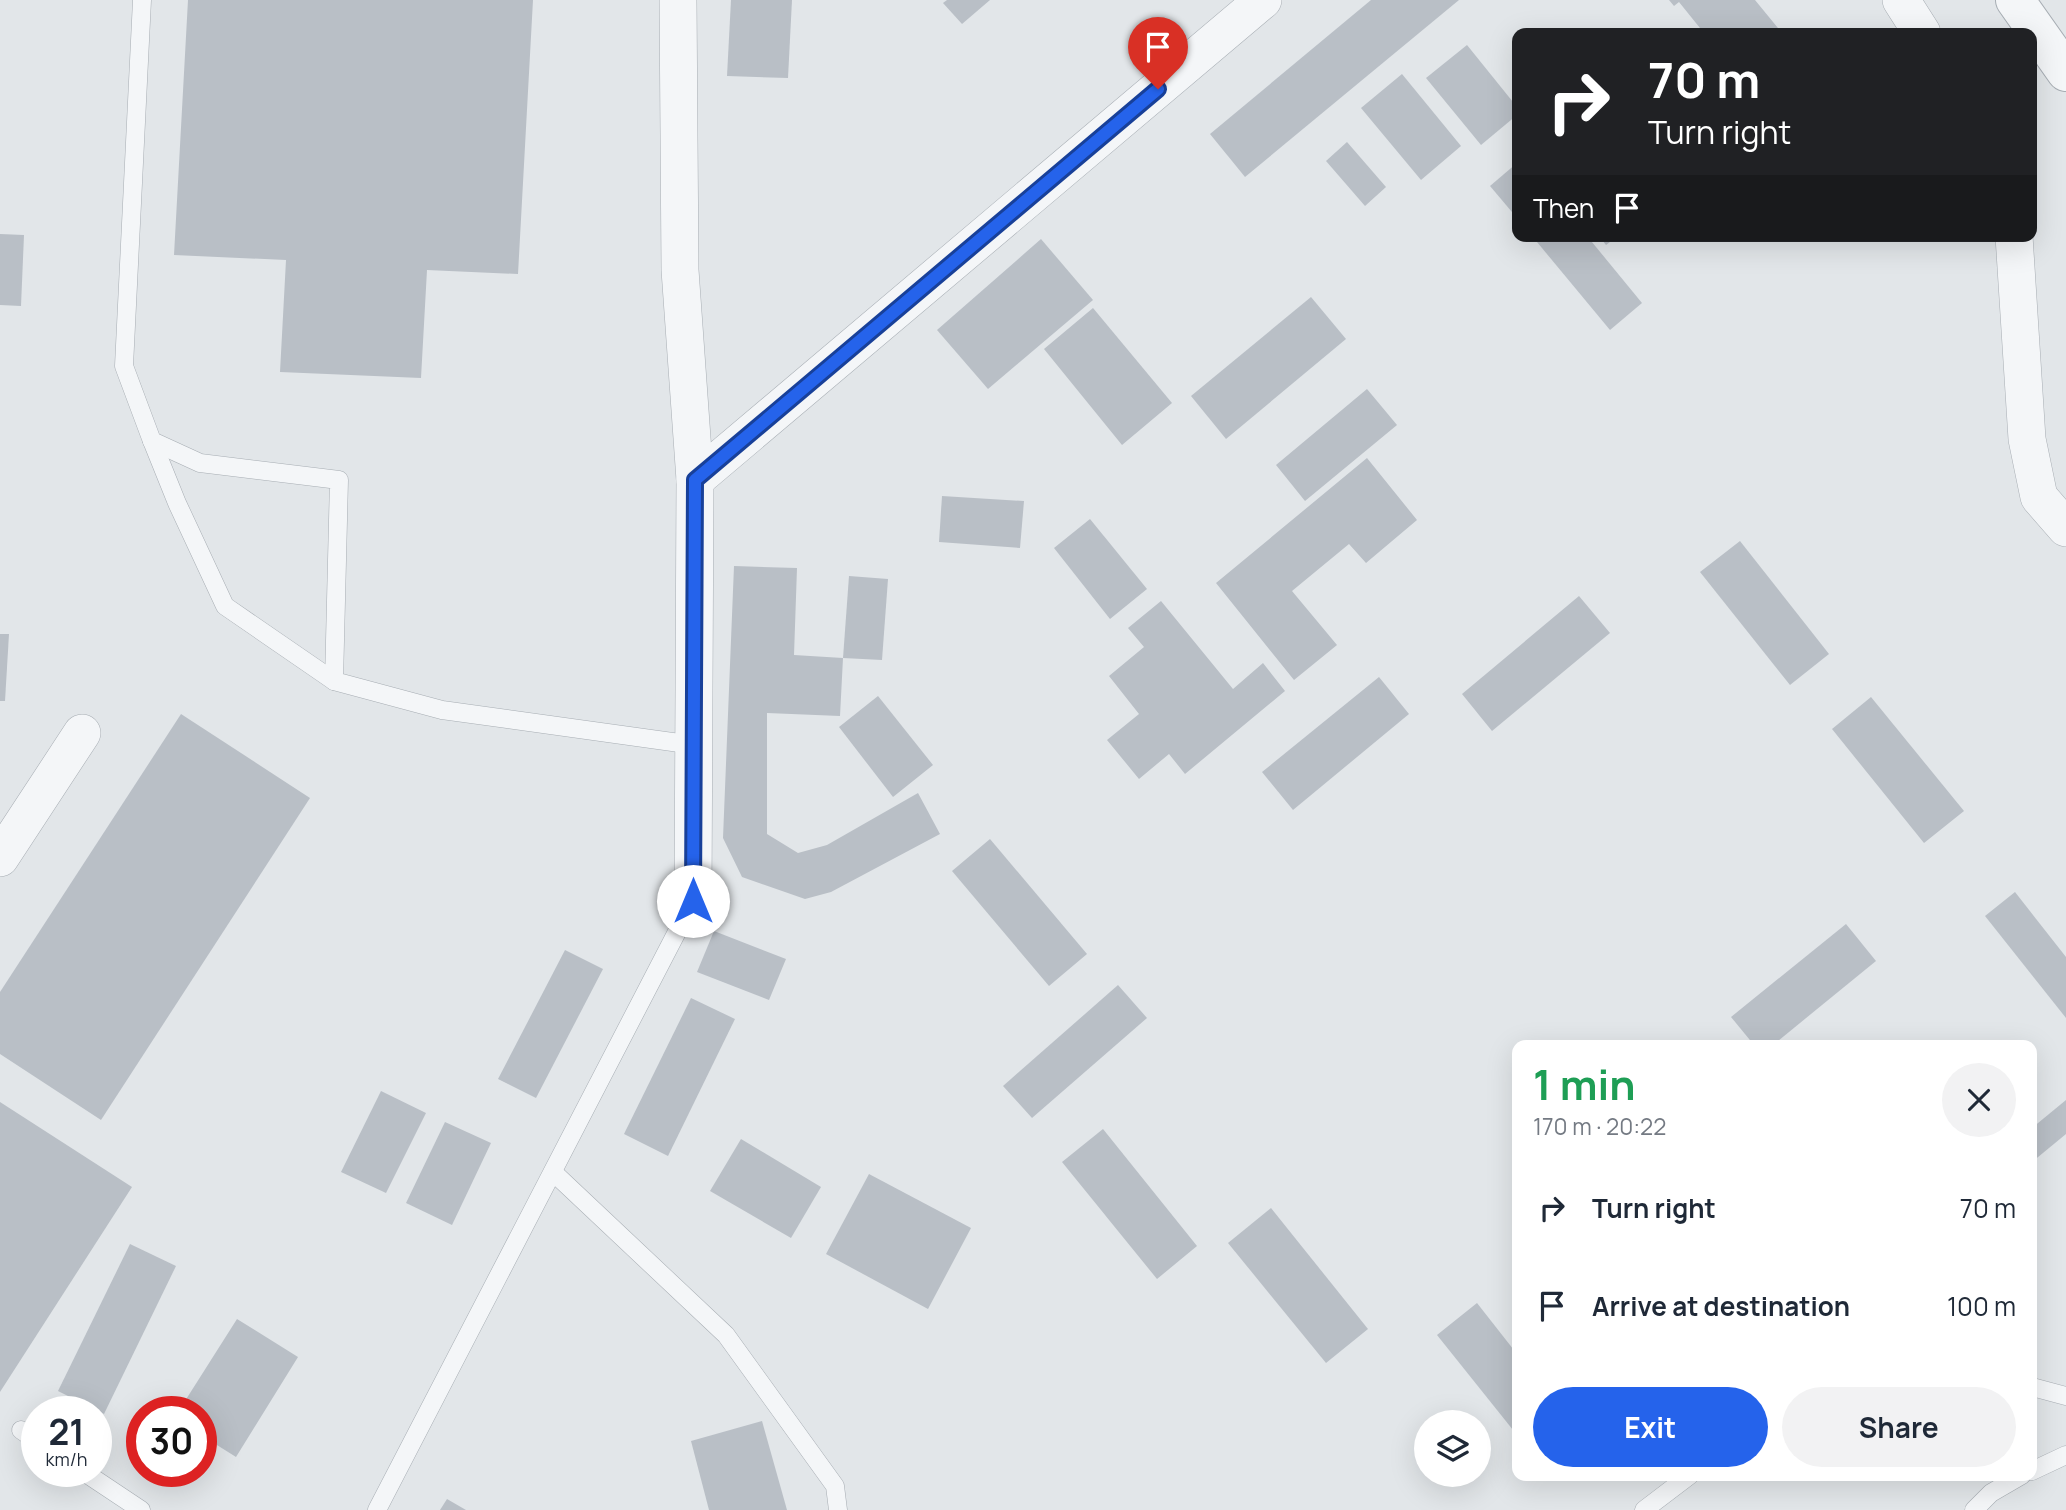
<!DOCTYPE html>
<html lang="en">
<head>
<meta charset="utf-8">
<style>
	body { margin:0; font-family:Manrope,sans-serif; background:#f2f2f3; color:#1f2937; height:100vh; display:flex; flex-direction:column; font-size:26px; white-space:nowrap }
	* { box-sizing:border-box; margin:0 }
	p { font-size:23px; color:#747a83 }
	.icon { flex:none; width:38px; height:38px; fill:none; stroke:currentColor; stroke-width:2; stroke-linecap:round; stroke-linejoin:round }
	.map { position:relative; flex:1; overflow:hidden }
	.side { position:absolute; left:1512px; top:1040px; width:525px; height:441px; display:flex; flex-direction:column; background:#fff; border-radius:14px; box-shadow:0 7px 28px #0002 }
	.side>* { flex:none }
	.top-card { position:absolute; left:1512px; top:28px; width:525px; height:214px; border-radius:14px; box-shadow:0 7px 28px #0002; background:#202124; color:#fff; overflow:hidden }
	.controls { position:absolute; left:1414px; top:1410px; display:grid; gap:14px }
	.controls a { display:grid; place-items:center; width:77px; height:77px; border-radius:50%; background:#fff; box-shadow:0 7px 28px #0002; font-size:35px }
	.speed { position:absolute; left:21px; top:1396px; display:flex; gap:14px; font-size:35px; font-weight:700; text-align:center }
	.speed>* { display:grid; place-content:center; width:91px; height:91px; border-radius:50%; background:#fff; box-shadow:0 7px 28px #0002; line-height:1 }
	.speed small { font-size:18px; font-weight:400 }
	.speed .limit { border:10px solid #d22; background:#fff; color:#111 }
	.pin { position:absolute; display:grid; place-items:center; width:60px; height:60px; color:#fff; margin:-72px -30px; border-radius:50% 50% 50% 0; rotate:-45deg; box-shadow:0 0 7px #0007 }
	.pin .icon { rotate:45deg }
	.me { position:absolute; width:77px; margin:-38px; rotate:0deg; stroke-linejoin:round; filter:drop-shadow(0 0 5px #0008) }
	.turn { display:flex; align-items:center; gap:24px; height:147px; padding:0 21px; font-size:32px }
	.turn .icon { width:91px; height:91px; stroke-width:2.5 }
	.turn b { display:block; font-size:49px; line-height:60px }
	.then { display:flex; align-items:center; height:66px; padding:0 21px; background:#0003; gap:14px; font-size:26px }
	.round { display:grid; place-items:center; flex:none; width:74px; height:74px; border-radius:37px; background:#f2f2f3 }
	.head { display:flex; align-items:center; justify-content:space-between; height:119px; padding:0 21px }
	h1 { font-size:42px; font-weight:700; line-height:52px; color:#1e9e55 }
	.cta { display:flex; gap:14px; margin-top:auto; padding:14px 21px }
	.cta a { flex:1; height:80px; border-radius:42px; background:#2563eb; color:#fff; font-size:28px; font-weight:700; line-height:80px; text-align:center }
	.cta a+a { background:#f2f2f3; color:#1f2937 }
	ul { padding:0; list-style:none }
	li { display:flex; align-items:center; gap:21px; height:98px; padding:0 21px }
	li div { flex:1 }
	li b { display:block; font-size:26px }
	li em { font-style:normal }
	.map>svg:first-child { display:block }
</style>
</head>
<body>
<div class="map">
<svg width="2066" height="1510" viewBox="0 0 2066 1510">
	<rect width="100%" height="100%" fill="#e2e6e9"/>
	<g fill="#b9bfc6">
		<path d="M188,0h345l-15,274 -91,-4 -6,108 -141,-6 6,-112 -112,-5z"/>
		<path d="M731,0h61l-4,78 -61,-2z"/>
		<path d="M947,0h43l-28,24 -19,-21z"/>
		<path d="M1371,0h88l-214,177 -35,-43z"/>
		<path d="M1669,0h86l27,33h-78l-25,-31 -5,4z"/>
		<path d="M1467,45l50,62v8l-36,30 -55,-67z"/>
		<path d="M1402,74l59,72 -40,34 -60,-72z"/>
		<path d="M1347,142l39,45 -21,19 -39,-45z"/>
		<path d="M1517,163v55l-27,-32z"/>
		<path d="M0,234l24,1 -3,71 -21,-1z"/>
		<path d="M1532,236h55l55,67 -32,27z"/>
		<path d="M1599,236h19l-12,9z"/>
		<path d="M1041,239l52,61 -105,89 -51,-59z"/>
		<path d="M1311,297l35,42 -120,100 -35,-43z"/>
		<path d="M1093,308l79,95 -50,42 -78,-96z"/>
		<path d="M1367,389l30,36 -92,76 -29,-36z"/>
		<path d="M1367,458l50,62 -51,43 -17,-19 -57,47 45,54 -43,35 -78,-97z"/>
		<path d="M942,496l82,5 -4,47 -81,-6z"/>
		<path d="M1090,519l57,70 -37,30 -56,-71z"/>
		<path d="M1740,541l89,113 -39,31 -90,-113z"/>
		<path d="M734,566l63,2 -3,87 49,3 -3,58 -73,-3v121l31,19 29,-8 91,-52 22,41 -109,58 -26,7 -63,-22 -19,-39z"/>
		<path d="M849,576l39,3 -6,81 -39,-2z"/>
		<path d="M1579,596l31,37 -118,98 -30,-37z"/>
		<path d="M1161,601l72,88 30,-26 22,28 -100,83 -16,-20 -30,25 -32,-39 32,-26 -30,-38 35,-29 -16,-19z"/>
		<path d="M0,634h9l-4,67h-5z"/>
		<path d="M1379,677l30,37 -116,96 -31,-38z"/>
		<path d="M878,696l55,69 -40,32 -54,-70z"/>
		<path d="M1871,697l93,114 -40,32 -92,-114z"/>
		<path d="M181,714l129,84 -209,322 -101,-66v-62z"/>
		<path d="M990,839l97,115 -38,32 -97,-115z"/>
		<path d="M2015,892l51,65v61l-81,-102z"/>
		<path d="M1846,924l30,37 -103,84h-19l-23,-28z"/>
		<path d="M714,931l72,28 -17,41 -72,-28z"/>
		<path d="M565,950l38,19 -67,129 -38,-19z"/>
		<path d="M1118,985l29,33 -115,100 -29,-32z"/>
		<path d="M691,998l44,21 -67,137 -44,-22z"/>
		<path d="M381,1091l45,22 -40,80 -45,-21z"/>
		<path d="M2066,1100v34l-34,28v-34z"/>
		<path d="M0,1102l132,85 -132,205z"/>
		<path d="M445,1122l46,21 -39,82 -46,-22z"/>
		<path d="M1103,1129l94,117 -40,33 -95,-117z"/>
		<path d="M741,1139l80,48 -30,51 -81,-47z"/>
		<path d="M869,1174l102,54 -43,81 -102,-55z"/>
		<path d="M1271,1208l97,121 -42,34 -98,-120z"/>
		<path d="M130,1244l46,22 -72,148 -46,-23z"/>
		<path d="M1477,1303l40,51v81l-80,-100z"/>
		<path d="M237,1319l61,38 -62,100 -35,-22v-23h-23z"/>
		<path d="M762,1421l25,89h-78l-18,-69z"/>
		<path d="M447,1499l19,11h-26z"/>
	</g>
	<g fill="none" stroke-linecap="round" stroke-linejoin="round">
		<defs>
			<g id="service">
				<path d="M142,0l-18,366 28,75 48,22 139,17 -5,201 108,29 252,35"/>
				<path d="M152,441l25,62 48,103 109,75"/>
				<path d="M553,1172l173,163 109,151 3,24"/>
				<path d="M2032,1387l34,9"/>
				<path d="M21,1430l16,11"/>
				<path d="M2032,1471l34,-16"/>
				<path d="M84,1472l57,38"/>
				<path d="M377,1510l316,-609"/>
				<path d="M1644,1510l46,-35"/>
				<path d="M1974,1510l17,-17 31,-18"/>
			</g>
			<g id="minor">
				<path d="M678,0l2,270 15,210 -2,421"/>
				<path d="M1901,0l21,33"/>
				<path d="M2014,236l13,203 12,58 27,31"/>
				<path d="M695,480l568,-480"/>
				<path d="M0,858l82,-125"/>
			</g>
			<path id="tertiary" d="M2015,0l51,72"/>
		</defs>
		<use href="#service" stroke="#a7adb3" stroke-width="19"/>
		<use href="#minor" stroke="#a7adb3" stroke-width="38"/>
		<use href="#tertiary" stroke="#a7adb3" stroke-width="40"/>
		<use href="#service" stroke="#f4f6f8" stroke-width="18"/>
		<use href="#minor" stroke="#f4f6f8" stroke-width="37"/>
		<use href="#tertiary" stroke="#f4f6f8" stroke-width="38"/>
	</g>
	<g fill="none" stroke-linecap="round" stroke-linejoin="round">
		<defs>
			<path id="route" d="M693,901l2,-421 463,-391"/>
		</defs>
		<use href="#route" stroke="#184099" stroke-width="18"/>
		<use href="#route" stroke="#2563eb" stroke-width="12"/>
	</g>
</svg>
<div class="controls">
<a><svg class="icon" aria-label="layers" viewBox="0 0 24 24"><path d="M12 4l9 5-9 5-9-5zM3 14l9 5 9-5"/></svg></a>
</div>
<div class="speed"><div>21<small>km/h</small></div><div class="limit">30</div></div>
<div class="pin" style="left:1158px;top:89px;background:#d93025"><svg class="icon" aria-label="arrive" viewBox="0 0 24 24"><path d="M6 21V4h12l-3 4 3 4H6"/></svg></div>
<svg class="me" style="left:693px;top:901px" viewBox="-20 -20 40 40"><circle r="19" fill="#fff"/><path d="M0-13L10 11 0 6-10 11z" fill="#2563eb"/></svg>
<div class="top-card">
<div class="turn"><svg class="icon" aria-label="right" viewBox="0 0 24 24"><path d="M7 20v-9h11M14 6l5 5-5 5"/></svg><div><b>70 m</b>Turn right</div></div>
<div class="then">Then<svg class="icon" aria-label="arrive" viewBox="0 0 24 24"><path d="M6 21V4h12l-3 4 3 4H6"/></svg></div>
</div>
<section class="side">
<div class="head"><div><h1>1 min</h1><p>170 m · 20:22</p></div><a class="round"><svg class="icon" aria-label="close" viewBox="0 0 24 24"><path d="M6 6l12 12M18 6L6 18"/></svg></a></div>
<ul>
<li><svg class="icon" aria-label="right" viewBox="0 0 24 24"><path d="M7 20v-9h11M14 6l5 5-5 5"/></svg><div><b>Turn right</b></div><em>70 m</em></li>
<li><svg class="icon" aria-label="arrive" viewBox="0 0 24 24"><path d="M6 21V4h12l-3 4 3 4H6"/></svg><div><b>Arrive at destination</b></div><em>100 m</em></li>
</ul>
<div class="cta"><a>Exit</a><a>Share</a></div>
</section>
</div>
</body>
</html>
